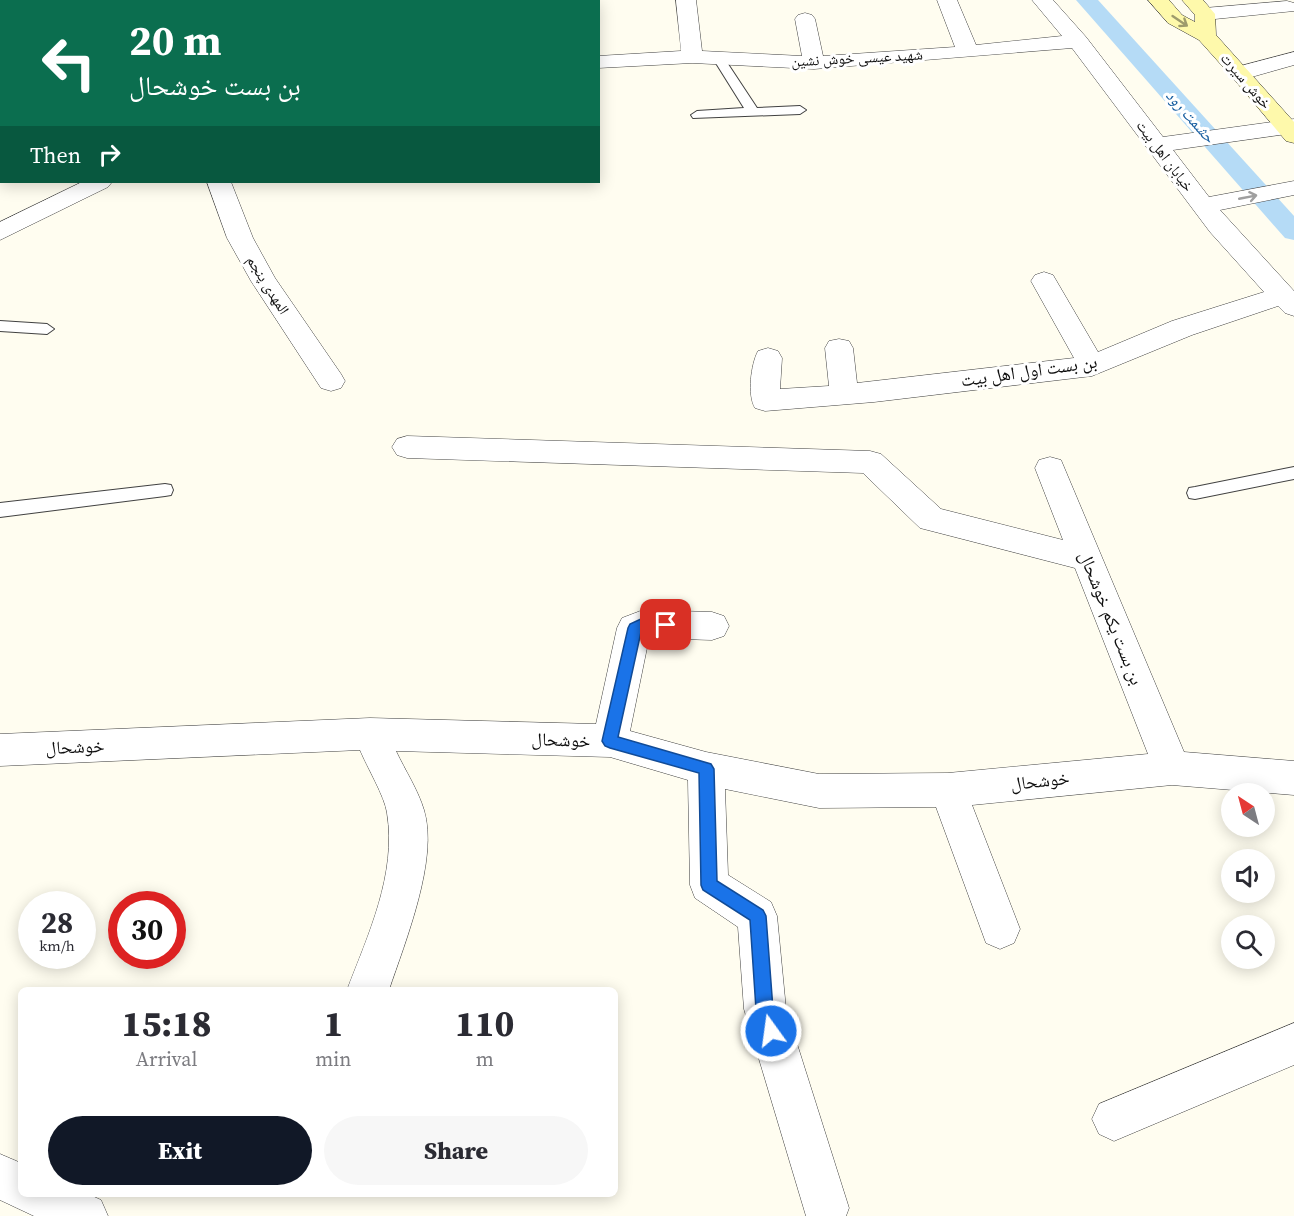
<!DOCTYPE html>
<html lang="en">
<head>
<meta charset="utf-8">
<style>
	body { margin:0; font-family:"Source Serif 4","Noto Naskh Arabic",serif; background:#f7f7f7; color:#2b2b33; height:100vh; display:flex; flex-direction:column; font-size:22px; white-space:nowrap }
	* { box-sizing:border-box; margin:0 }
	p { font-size:20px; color:#7c7c81 }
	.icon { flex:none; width:33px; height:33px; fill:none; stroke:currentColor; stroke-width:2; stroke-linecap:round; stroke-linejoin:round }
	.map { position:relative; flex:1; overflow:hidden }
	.drawer { position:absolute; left:18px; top:987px; width:600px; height:210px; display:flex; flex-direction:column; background:#fff; border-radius:9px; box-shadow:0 3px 15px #0003 }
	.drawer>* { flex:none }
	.banner { position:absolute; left:0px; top:0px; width:600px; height:183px; box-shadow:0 3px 15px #0003; background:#0b6e4f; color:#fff; overflow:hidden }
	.needle { width:39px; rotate:324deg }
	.fabs { position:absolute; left:1221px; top:783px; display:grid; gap:12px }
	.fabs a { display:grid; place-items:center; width:54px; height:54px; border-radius:50%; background:#fff; box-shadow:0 3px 15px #0003; font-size:30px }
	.speed { position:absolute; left:18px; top:891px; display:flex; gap:12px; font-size:30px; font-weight:700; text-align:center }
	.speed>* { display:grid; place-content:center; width:78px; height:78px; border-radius:50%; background:#fff; box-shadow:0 3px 15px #0003; line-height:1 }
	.speed small { font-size:15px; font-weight:400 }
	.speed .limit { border:9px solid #d22; background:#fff; color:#111 }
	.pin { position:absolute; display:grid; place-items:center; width:51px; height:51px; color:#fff; margin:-26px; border-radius:12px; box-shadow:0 3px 9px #0006 }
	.me { position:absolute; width:66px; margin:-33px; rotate:346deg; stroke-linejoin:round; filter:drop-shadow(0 0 4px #0008) }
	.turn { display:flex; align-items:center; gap:21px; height:126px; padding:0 30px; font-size:27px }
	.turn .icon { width:78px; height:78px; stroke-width:2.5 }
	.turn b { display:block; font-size:42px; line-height:51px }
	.then { display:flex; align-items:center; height:57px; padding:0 30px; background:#0003; gap:12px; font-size:22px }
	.eta { display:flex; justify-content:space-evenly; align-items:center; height:102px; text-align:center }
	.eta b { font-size:36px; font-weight:800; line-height:42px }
	.action { display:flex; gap:12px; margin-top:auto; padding:12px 30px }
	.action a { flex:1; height:69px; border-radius:36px; background:#111827; color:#fff; font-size:24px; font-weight:800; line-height:69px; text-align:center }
	.action a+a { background:#f7f7f7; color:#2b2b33 }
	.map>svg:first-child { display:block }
</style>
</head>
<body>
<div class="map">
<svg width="1294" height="1216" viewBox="0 0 1294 1216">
	<rect width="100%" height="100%" fill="#fffdf0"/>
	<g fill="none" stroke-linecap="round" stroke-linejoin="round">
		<path fill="#b5dbf6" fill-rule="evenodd" d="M1076,0h22l196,216v24l-9,-2z"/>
		<defs>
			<g id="service">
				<path d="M720,56l4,2 33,50 43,-2 6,4 -6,4 -107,4 -2,-3 6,-4 47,-3 -30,-48z"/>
				<path d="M0,321l47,3 7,5 -7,5 -47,-3z"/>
				<path d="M1294,467v12l-99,20 -6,-1 -2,-5 2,-5 6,-1z"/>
				<path d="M165,484l6,1 2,5 -2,5 -6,1 -165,21v-14z"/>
			</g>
			<g id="minor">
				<path d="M32,0h20l-21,2z"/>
				<rect x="159" y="0" width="20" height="2"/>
				<rect x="226" y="0" width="20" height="2"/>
				<rect x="481" y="0" width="20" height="2"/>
				<path d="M676,0h20l6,51 100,5 -7,-37 3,-4 7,-2 7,2 3,4 8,37 132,-9 -18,-47h20l19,45 86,-9 -30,-36h21l33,37 77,100 131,-18v14l-121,17 36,47 85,-16v14l-74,15 74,81v25l-9,-3 -7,-7 -86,29 -100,41 -218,26 -109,9 -10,-3c-8,-13 -4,-44 3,-57l10,-3 10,3 4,7 -2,31 49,-3 -4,-38 4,-7 10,-2 10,2 4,7 4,35 217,-25 -43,-77 4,-6 9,-3 9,3 45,77 74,-31 92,-29 -54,-60 -138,-184 -258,21 -122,-6 -94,5v-12l83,-5z"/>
				<path d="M1287,1l7,2v8l-89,9 -7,-2 -3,-4 3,-4 7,-2z"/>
				<path d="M1294,52v13l-53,15 -8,-2 -3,-5 3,-5z"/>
				<rect x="0" y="80" width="2" height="14"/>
				<path d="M82,182h30l-4,5 -108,53v-18z"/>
				<path d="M207,182h24l22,56 22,40 66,96 4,7 -4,7 -10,3 -10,-3 -70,-107 -24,-43z"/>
				<path d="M407,436l463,15 11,3 60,55 122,31 -28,-72 4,-8 11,-3 11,3 123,292 110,9v34l-122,-10 -200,20 48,124 -6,14 -14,6 -14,-6 -50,-136 -117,1 -94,-19 3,86 43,27 6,14 9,93 63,199 -3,8h-40l-62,-207 -6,-82 -43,-29 -5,-13 -2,-105 -78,-23 -214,-6c9,19 22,39 28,59 15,49 -19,132 -35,180h-42c21,-55 50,-116 40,-177 -2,-16 -20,-46 -27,-63l-360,16v-32l370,-16 226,6 21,-96 5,-10 21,-8 69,2 12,4 5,10 -5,10 -12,4 -63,-2 -19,93 76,21 113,22 129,-1 200,-19 -73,-186 -155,-40 -57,-55 -456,-15 -10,-3 -5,-8 5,-8z"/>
				<path d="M1294,1023v42l-180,76 -15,-7 -7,-15 7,-15z"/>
				<path d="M0,1154l21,9v31h67l13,6 7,16h-74l-34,-16z"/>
			</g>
			<path id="secondary" d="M1148,0h21l13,15 13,7v-7l-13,-15h21l12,14 1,21 78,87v21l-8,-2 -53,-63 -34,-38 -31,-17z"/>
		</defs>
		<use href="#service" stroke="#414141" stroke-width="2"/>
		<use href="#minor" stroke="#414141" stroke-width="1"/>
		<use href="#secondary" stroke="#303030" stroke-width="1"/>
		<use href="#service" fill="#fff" fill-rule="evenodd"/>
		<use href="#minor" fill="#fff" fill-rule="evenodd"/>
		<use href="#secondary" fill="#fef9ab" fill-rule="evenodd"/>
	</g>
	<defs><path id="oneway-shaft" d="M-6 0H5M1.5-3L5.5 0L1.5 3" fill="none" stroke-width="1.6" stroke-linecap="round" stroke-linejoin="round" transform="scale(1.5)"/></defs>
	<use stroke="#9e9b6c" href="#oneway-shaft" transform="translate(1180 21) rotate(34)"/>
	<use stroke="#9f9f9f" href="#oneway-shaft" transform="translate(1248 197) rotate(-11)"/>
	<path fill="#1a73e8" stroke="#114b97" stroke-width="1.5" d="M643,618l28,3 2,4 -2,4 -30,3 -23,105 93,27 3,5 3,112 46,29 3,6 7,93 7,22 -2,6 -7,3 -6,-3 -9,-28 -6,-89 -47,-30 -2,-5 -2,-112 -89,-25 -5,-2 -3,-5 26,-113 2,-4z"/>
	<g text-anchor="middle" stroke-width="6" stroke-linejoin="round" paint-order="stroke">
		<g font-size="15" fill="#0e0e0e" stroke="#fff">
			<text transform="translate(857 58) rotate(-3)" y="5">شهید عیسی خوش نشین</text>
			<text transform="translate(1246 81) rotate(49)" y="5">خوش سیرت</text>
			<text transform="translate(1165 156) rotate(53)" y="5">خیابان اهل بیت</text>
			<text transform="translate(268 285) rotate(58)" y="5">المهدی پنجم</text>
		</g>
		<g font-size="16" font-style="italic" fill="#185ea0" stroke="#fff">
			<text transform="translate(1191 116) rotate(48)" y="6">حشمت رود</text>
		</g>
		<g font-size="18" fill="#0e0e0e" stroke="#fff">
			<text transform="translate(1029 371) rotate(-8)" y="6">بن بست اول اهل بیت</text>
			<text transform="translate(1111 618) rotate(68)" y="6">بن بست یکم خوشحال</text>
			<text transform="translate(561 740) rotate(2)" y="6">خوشحال</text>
			<text transform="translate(75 747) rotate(-2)" y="6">خوشحال</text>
			<text transform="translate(1040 781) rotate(-6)" y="6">خوشحال</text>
		</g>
	</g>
</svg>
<div class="fabs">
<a><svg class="needle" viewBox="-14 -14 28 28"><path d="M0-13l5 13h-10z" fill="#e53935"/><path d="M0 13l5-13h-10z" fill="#7c7c81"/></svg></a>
<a><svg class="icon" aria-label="sound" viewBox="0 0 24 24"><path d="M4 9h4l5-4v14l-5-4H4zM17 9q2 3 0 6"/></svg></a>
<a><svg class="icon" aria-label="search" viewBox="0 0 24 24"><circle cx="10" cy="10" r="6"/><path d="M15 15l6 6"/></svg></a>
</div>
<div class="speed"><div>28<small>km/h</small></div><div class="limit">30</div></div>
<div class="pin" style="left:666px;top:625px;background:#d93025"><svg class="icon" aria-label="arrive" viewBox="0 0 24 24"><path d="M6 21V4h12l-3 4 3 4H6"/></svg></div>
<svg class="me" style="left:771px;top:1031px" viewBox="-20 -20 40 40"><circle r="17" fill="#1a73e8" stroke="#fff" stroke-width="3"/><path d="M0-11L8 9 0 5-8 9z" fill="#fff"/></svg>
<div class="banner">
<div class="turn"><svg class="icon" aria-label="left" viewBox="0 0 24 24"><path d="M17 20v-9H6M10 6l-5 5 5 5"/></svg><div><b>20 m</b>بن بست خوشحال</div></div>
<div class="then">Then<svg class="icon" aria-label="right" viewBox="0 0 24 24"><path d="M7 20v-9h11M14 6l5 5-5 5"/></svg></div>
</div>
<section class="drawer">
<div class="eta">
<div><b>15:18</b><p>Arrival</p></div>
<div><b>1</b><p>min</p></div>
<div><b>110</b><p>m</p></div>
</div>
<div class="action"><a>Exit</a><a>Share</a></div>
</section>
</div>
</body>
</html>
